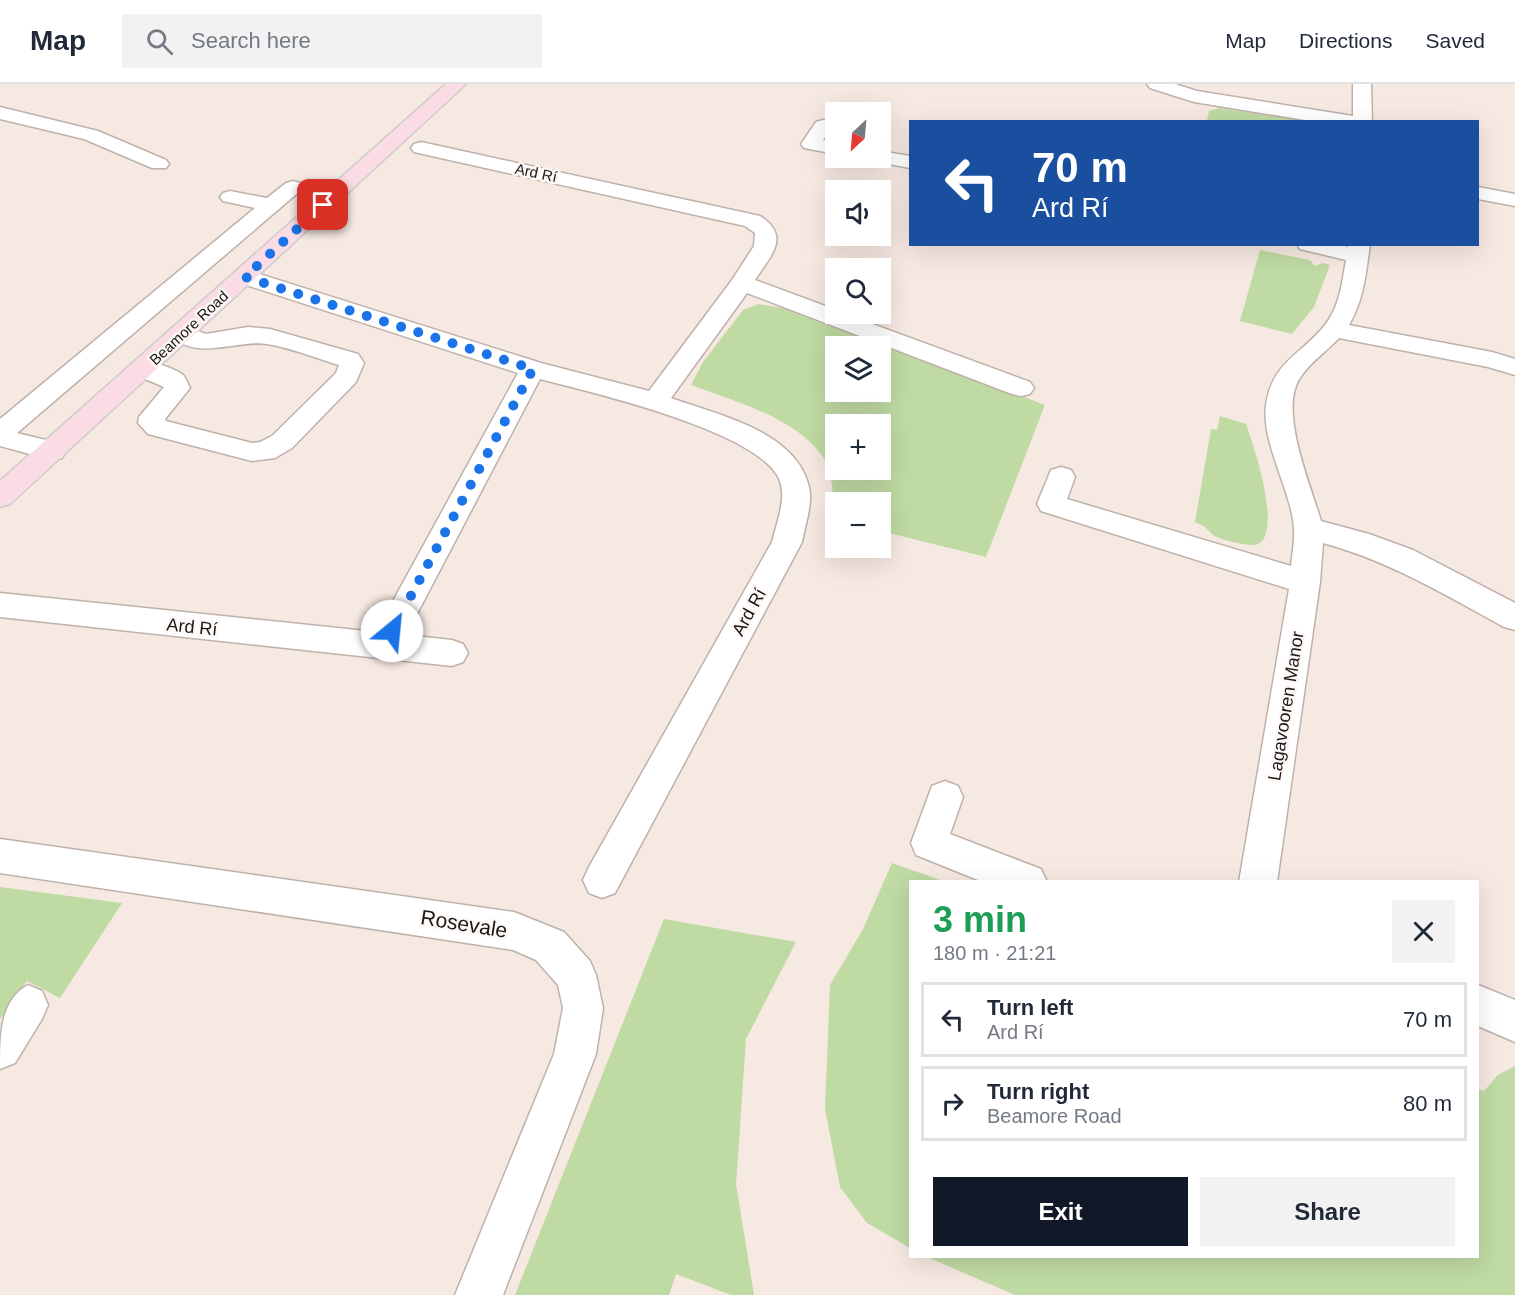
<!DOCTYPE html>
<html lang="en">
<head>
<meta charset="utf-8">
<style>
	body { margin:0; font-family:Arial,sans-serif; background:#f2f2f3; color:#1f2937; height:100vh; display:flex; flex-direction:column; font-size:22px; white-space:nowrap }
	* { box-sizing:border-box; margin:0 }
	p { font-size:20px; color:#747a83 }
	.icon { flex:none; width:33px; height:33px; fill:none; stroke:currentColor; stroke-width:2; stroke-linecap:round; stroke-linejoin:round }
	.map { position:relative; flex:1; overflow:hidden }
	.sheet { position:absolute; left:909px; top:796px; width:570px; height:378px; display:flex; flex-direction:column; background:#fff; border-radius:0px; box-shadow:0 6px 24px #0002 }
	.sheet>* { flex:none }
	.top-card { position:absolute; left:909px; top:36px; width:570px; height:126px; border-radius:0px; box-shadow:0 6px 24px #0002; background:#1a4fa0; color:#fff; overflow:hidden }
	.needle { width:39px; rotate:206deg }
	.tools { position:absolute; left:825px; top:18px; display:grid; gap:12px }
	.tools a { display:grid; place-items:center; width:66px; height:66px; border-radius:0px; background:#fff; box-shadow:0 6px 24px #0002; font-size:30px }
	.pin { position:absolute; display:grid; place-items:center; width:51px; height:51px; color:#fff; margin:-26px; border-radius:12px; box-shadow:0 3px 9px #0006 }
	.me { position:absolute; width:66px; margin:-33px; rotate:28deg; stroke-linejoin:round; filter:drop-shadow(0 0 4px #0008) }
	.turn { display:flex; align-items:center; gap:21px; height:126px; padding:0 24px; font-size:27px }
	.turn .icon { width:78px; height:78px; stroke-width:2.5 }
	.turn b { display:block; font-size:42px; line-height:51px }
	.round { display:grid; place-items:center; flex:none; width:63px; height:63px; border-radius:0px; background:#f2f2f3 }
	.overview { display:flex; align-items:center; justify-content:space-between; height:102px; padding:0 24px }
	h1 { font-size:36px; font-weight:700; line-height:45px; color:#1e9e55 }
	.primary-button { display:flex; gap:12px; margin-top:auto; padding:12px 24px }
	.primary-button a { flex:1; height:69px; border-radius:0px; background:#111827; color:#fff; font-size:24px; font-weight:700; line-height:69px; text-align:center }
	.primary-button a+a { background:#f2f2f3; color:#1f2937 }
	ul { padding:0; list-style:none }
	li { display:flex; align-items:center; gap:18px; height:75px; margin:0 12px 9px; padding:0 12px; border:3px solid #e0e1e3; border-radius:0px }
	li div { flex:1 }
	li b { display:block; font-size:22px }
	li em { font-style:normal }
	header { display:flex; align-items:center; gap:36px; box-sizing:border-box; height:84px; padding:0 30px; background:#fff; border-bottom:2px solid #e0e1e3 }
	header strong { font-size:28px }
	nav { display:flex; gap:33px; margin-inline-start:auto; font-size:21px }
	.search { width:420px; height:54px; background:#f2f2f3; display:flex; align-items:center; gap:15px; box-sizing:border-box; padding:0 21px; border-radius:0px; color:#747a83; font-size:22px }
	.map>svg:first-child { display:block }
</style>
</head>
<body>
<header>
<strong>Map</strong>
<div class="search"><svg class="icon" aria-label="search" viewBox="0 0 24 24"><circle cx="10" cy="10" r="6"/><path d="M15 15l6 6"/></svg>Search here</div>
<nav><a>Map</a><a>Directions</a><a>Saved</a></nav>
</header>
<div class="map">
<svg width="1515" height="1211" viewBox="0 0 1515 1211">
	<rect width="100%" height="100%" fill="#f6e9e2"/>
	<g fill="#bfdaa3" fill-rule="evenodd">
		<path d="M1219,24l85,13h-97l2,-10z"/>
		<path d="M1260,166l50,10 5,6 8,-3 7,2 -16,42 -22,27 -52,-13z"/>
		<path d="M759,220l34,6 71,25 181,70 -59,152 -105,-26 -1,-29h-44l-2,17c-1,-21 0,-49 -14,-66 -27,-36 -89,-53 -129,-68l12,-23 40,-52zM836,262h44v46h-44zM836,340h44v46h-44z"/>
		<path d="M1220,332l26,8c7,19 40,117 8,121 -6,1 -37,-6 -41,-10 -8,-7 -7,-9 -18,-13l16,-93 6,1z"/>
		<path d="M892,779l54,19h-36v366l-43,-25 -27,-36 -15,-78 5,-124 33,-56z"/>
		<path d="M0,803l122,16 -62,95 -33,-17 -27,38z"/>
		<path d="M664,835l132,23 -50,97 -10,145 18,111h-23l-55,-21 -7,21h-154z"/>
		<path d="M1515,982v229h-500l-88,-38h551v-168l6,2 14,-16z"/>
	</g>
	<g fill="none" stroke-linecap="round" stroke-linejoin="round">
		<defs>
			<g id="minor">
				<path d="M1147,0h28l22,7 156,25v-32h18l1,38h-55l-123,-20 -44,-14z"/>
				<path d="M0,23l98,24 68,29 3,4 -3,4h-14l-68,-29 -84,-20z"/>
				<path d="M823,36l7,2 3,4 -10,14 13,2v12l-32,-6 -3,-4 15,-22z"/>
				<path d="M421,58l339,74c32,21 10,40 -5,64l81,30v4h9l185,68 4,6 -4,6 -9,2 -9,-2 -265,-101 -76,105c47,17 125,33 138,89 4,17 -4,38 -7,55l-187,351 -13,5 -13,-5 -6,-13 6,-13 183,-325c5,-21 17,-48 5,-67 -28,-46 -183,-82 -237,-96l-134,256 46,5 11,4 5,9 -5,9 -11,4 -452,-49v-24l376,39 142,-259 -281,-91 -3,-5 3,-5 8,-2 8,2 288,91 108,28 83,-111 22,-34 1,-13 -10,-7 -331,-74 -3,-4 3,-4z"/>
				<path d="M880,67l30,5v12l-37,-7 -3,-3h10z"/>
				<path d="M293,97l7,2 3,4 -3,4 -283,242 45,11 4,7 -4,7 -10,2 -52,-14v-27l255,-211 -32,-7 -3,-4 3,-4 7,-2 37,7 19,-15z"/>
				<path d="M1478,103l37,7v12l-37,-7z"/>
				<path d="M1297,160h41l10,3v-3h22c-4,29 -6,55 -21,81l143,27 23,7v16l-27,-8 -149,-29c-12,13 -30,25 -39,40 -22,32 11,108 21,143l48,13 44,16 102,53v27l-11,-3c-60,-33 -115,-66 -181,-84l-3,39 -43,300h-38l50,-293 -248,-78 -4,-7 14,-34 10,-3 10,3 4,7 -8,22 224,67c1,-12 4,-25 3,-37 -2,-39 -36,-90 -27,-130 8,-38 36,-46 58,-74 15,-19 17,-43 21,-65l-46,-11z"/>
				<path d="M183,242l23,8 42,-7 22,2 88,25 6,9 -8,19 -64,66 -17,10 -23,3 -104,-27 -10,-11 1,-6 25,-30 -28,-12 -4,-6 4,-6c12,-3 37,4 47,12 3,3 5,9 7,13l-25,31 1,2 86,22 8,-1 12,-6 64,-63 3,-8c-24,-7 -47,-17 -72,-21 -28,-5 -76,19 -96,-11l3,-5z"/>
				<path d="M945,697l13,5 5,11 -13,37 91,35 6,13h-64l-67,-27 -5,-12 21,-57z"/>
				<path d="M0,755l514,73 50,20 26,29 6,14 7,33 -7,46 -93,241h-48l99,-241 9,-46 -5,-23 -22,-25 -23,-10 -513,-77z"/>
				<path d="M28,901l14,6 6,14 -6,14 -27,44 -15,6c0,-34 0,-69 28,-84z"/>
				<path d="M1478,901l37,15v42l-37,-16z"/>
			</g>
			<path id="major" d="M446,0h20l-456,420 -10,3v-26z"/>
		</defs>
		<use href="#minor" stroke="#beb1aa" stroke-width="3"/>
		<use href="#major" stroke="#cdcccc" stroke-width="3"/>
		<use href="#minor" fill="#fff" fill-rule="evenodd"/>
		<use href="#major" fill="#fbdbe4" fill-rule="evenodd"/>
	</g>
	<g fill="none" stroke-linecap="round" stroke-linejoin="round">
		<path stroke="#1a73e8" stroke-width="10" stroke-dasharray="0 18" d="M323,121l-78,72 288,92 -141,262"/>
	</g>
	<g text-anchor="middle" stroke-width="5" stroke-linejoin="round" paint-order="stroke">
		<g font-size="15" fill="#1c1815" stroke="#fdf8f5">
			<text transform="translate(536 89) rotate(12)" y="5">Ard Rí</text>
			<text transform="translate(189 244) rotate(-43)" y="5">Beamore Road</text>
		</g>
		<g font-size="18" fill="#1c1815" stroke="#fdf8f5">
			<text transform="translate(749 528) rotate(-61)" y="6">Ard Rí</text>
			<text transform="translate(192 543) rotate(6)" y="6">Ard Rí</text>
			<text transform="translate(1286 622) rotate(-81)" y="6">Lagavooren Manor</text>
		</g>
		<g font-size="21" fill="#1c1815" stroke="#fdf8f5">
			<text transform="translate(464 840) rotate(9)" y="7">Rosevale</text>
		</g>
	</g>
</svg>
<div class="tools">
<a><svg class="needle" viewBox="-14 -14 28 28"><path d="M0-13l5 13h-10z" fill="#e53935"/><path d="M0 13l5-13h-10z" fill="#747a83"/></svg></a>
<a><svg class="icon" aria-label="sound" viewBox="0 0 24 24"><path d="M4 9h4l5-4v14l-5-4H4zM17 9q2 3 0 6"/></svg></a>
<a><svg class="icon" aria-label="search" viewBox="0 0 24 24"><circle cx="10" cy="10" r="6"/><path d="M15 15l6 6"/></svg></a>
<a><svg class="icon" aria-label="layers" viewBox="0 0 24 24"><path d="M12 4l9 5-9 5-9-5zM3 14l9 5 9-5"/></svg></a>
<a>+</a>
<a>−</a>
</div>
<div class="pin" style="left:323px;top:121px;background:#d93025"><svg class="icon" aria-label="arrive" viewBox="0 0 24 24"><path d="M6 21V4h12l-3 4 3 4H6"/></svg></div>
<svg class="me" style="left:392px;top:547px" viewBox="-20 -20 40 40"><circle r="19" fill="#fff"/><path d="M0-13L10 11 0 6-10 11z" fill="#1a73e8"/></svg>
<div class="top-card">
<div class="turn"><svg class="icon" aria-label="left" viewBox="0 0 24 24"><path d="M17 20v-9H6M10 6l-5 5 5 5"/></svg><div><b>70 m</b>Ard Rí</div></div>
</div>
<section class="sheet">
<div class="overview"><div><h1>3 min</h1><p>180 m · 21:21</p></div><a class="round"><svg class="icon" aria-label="close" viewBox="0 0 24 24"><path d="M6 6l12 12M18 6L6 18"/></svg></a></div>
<ul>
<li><svg class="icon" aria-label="left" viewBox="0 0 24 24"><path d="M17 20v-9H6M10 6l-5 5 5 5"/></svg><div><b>Turn left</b><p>Ard Rí</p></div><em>70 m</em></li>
<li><svg class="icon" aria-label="right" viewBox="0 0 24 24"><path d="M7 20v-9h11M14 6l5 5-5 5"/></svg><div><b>Turn right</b><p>Beamore Road</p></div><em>80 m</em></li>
</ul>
<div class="primary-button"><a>Exit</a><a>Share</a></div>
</section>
</div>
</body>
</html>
